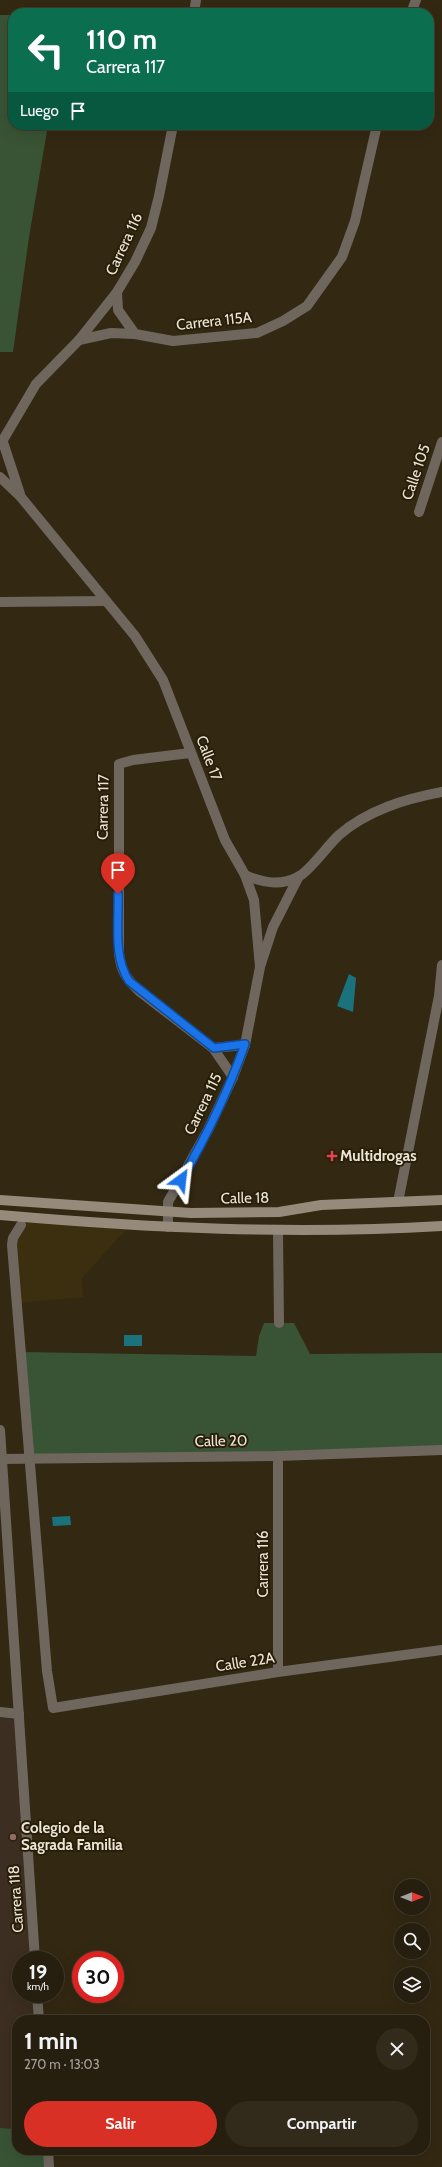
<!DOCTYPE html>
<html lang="es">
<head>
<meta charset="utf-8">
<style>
	body { margin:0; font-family:Cabin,sans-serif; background:#322b1c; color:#f1f3f6; height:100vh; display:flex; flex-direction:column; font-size:15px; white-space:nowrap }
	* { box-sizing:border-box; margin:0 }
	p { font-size:13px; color:#a4a29e }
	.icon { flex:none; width:22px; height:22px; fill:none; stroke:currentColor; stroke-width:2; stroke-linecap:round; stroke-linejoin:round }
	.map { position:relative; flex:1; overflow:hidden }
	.side { position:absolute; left:12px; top:2015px; width:418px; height:140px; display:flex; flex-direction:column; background:#261e0e; border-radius:16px; box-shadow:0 4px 16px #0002,0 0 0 1px #423c2e }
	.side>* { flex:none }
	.hud { position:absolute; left:8px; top:8px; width:426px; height:122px; border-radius:16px; box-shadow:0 4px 16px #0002,0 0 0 1px #423c2e; background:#0b6e4f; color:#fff; overflow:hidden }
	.needle { width:26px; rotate:90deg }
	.controls { position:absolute; left:394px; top:1879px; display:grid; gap:8px }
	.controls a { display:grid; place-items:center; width:36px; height:36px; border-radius:50%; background:#261e0e; box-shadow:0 4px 16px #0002,0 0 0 1px #423c2e; font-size:20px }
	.speed { position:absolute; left:12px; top:1951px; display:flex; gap:8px; font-size:20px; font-weight:700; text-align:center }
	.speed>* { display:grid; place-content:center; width:52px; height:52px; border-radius:50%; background:#261e0e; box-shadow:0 4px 16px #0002,0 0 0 1px #423c2e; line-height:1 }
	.speed small { font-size:10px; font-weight:400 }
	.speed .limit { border:6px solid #d22; background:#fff; color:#111 }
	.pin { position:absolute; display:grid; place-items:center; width:34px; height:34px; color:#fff; margin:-41px -17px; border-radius:50% 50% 50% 0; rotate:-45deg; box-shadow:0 0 4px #0007 }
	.pin .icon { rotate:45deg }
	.me { position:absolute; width:44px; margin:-22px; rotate:30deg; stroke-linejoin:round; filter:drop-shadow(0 0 3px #0008) }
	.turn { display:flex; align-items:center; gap:14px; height:84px; padding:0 12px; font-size:18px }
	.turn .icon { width:52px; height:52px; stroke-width:2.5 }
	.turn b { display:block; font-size:28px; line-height:34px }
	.then { display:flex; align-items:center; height:38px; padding:0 12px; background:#0003; gap:8px; font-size:15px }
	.round { display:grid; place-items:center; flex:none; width:42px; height:42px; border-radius:21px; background:#322b1c }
	.summary { display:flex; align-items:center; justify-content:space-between; height:68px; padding:0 12px }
	h1 { font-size:24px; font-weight:800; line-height:30px }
	.cta { display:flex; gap:8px; margin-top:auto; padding:8px 12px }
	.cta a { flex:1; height:46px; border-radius:24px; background:#d93025; color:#fff; font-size:16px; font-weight:800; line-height:46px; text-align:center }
	.cta a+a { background:#322b1c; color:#f1f3f6 }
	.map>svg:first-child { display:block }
</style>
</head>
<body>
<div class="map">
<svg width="442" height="2167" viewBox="0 0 442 2167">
	<rect width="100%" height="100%" fill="#332812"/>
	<path fill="#3c2f10" d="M31,1218l100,6 -49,54 1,19 -66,6 -5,-58 9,-20z"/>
	<path fill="#3c2e21" d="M0,1712l19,2 16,246h-14v34h16l2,26h-22v109l-17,-1z"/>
	<g fill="#395435">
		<path d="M0,15h13v110h35l-19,112 -16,115h-13z"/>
		<path d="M264,1323h30l16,31 132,-1v97l-412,9 -8,-107 234,4 3,-20z"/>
		<path d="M0,2128l17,1v21h31l1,17h-49z"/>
	</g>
	<g fill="#1a727d">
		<path d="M349,974l7,4 -3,34 -16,-6z"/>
		<rect x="124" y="1335" width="18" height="11"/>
		<path d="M70,1516l1,9 -18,1 -1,-9z"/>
	</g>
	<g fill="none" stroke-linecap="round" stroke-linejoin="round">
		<g stroke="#6f675e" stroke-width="10">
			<path d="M194,13l2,-13"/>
			<path d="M411,13l5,-13"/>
			<path d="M117,292l1,18 17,24"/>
			<path d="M79,340l32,-7 24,1 38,7 84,-8 26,-12 24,-15 35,-49 13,-36 22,-96"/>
			<path d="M3,442l17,52"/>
			<path d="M0,445l36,-61 43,-44 38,-48 18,-30 16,-34 8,-32 14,-71"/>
			<path d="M0,477l20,19 115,140 28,44 62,160 20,35 9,25 6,67"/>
			<path d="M419,512l23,-70"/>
			<path d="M0,602l106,-1"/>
			<path d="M190,753l-57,7 -14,4v189c2,19 7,25 20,38l74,57 20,29"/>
			<path d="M245,875c18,8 35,11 53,2 12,-6 29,-31 41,-42 29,-25 66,-36 103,-43"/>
			<path d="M213,1048l32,-3"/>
			<path d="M398,1202l41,-206 3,-31"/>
			<path d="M21,1225l-8,13 -1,7 35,426 6,37 225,-36 164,-22"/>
			<path d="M168,1227v-25l40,-72 25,-53 12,-32 15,-78 13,-40 26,-51"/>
			<path d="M278,1231l1,92"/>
			<path d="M278,1456v216"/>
			<path d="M0,1459l278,-3 164,-6"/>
			<path d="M0,1712l19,2"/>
		</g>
		<g stroke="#6f675e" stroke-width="10">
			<path d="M0,1430l35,530"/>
			<path d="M37,1994l2,26"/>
			<path d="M48,2150l1,17"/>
		</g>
		<g stroke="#968a7b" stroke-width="10">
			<path d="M0,1200l191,13 88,-1 42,-7 121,-5"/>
			<path d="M0,1215c148,13 294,20 442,11"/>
		</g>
	</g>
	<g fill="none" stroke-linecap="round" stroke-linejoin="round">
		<defs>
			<path id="route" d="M118,894c1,29 -5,63 11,87l85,67 31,-4c-17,48 -39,93 -64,136"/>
		</defs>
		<use href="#route" stroke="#114b97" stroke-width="10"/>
		<use href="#route" stroke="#1a73e8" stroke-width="7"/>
	</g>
	<path fill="#e0444e" stroke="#291e08" stroke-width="1.5" d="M330 1150h4v4h4v4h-4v4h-4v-4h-4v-4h4z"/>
	<circle fill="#8d6e63" stroke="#291e08" stroke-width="1.5" cx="13" cy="1837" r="4"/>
	<g text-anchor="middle" stroke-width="4" stroke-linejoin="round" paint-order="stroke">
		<g font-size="15" fill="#ece5d7" stroke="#291e08">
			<text transform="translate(124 244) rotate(-65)" y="5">Carrera 116</text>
			<text transform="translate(214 321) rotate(-6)" y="5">Carrera 115A</text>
			<text transform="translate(416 472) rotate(-71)" y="5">Calle 105</text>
			<text transform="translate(209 758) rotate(69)" y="5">Calle 17</text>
			<text transform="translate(103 807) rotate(-89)" y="5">Carrera 117</text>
			<text transform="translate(203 1104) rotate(-64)" y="5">Carrera 115</text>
			<text transform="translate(245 1198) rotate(-1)" y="5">Calle 18</text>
			<text transform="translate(221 1441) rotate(-1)" y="5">Calle 20</text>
			<text transform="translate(263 1564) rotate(-90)" y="5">Carrera 116</text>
			<text transform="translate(245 1662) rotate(-9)" y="5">Calle 22A</text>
			<text transform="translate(16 1899) rotate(-94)" y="5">Carrera 118</text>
		</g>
		<g font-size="15" font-weight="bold" fill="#ece5d7" stroke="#291e08" text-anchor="start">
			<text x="340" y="1161">Multidrogas</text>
			<text x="21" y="1833">Colegio de la<tspan x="21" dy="17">Sagrada Familia</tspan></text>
		</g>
	</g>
</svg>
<div class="controls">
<a><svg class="needle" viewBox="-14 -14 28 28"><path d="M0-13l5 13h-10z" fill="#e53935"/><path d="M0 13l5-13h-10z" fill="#a4a29e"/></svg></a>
<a><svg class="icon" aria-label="search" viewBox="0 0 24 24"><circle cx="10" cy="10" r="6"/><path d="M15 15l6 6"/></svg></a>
<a><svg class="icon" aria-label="layers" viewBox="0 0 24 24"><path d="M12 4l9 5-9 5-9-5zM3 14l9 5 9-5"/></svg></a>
</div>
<div class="speed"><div>19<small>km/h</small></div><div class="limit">30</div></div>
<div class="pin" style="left:118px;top:894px;background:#d93025"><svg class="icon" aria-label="arrive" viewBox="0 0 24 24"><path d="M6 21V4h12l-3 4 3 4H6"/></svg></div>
<svg class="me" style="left:181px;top:1180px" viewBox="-20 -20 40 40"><path d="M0-17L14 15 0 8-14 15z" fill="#1a73e8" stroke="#fff" stroke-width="4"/></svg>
<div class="hud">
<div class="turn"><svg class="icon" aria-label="left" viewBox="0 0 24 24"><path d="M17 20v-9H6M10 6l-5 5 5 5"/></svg><div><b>110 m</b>Carrera 117</div></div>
<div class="then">Luego<svg class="icon" aria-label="arrive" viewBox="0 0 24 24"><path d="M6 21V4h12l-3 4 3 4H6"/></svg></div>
</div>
<section class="side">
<div class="summary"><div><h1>1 min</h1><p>270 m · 13:03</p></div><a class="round"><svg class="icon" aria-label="close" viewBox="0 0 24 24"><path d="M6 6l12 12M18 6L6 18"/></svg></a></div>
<div class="cta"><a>Salir</a><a>Compartir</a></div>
</section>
</div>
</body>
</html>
